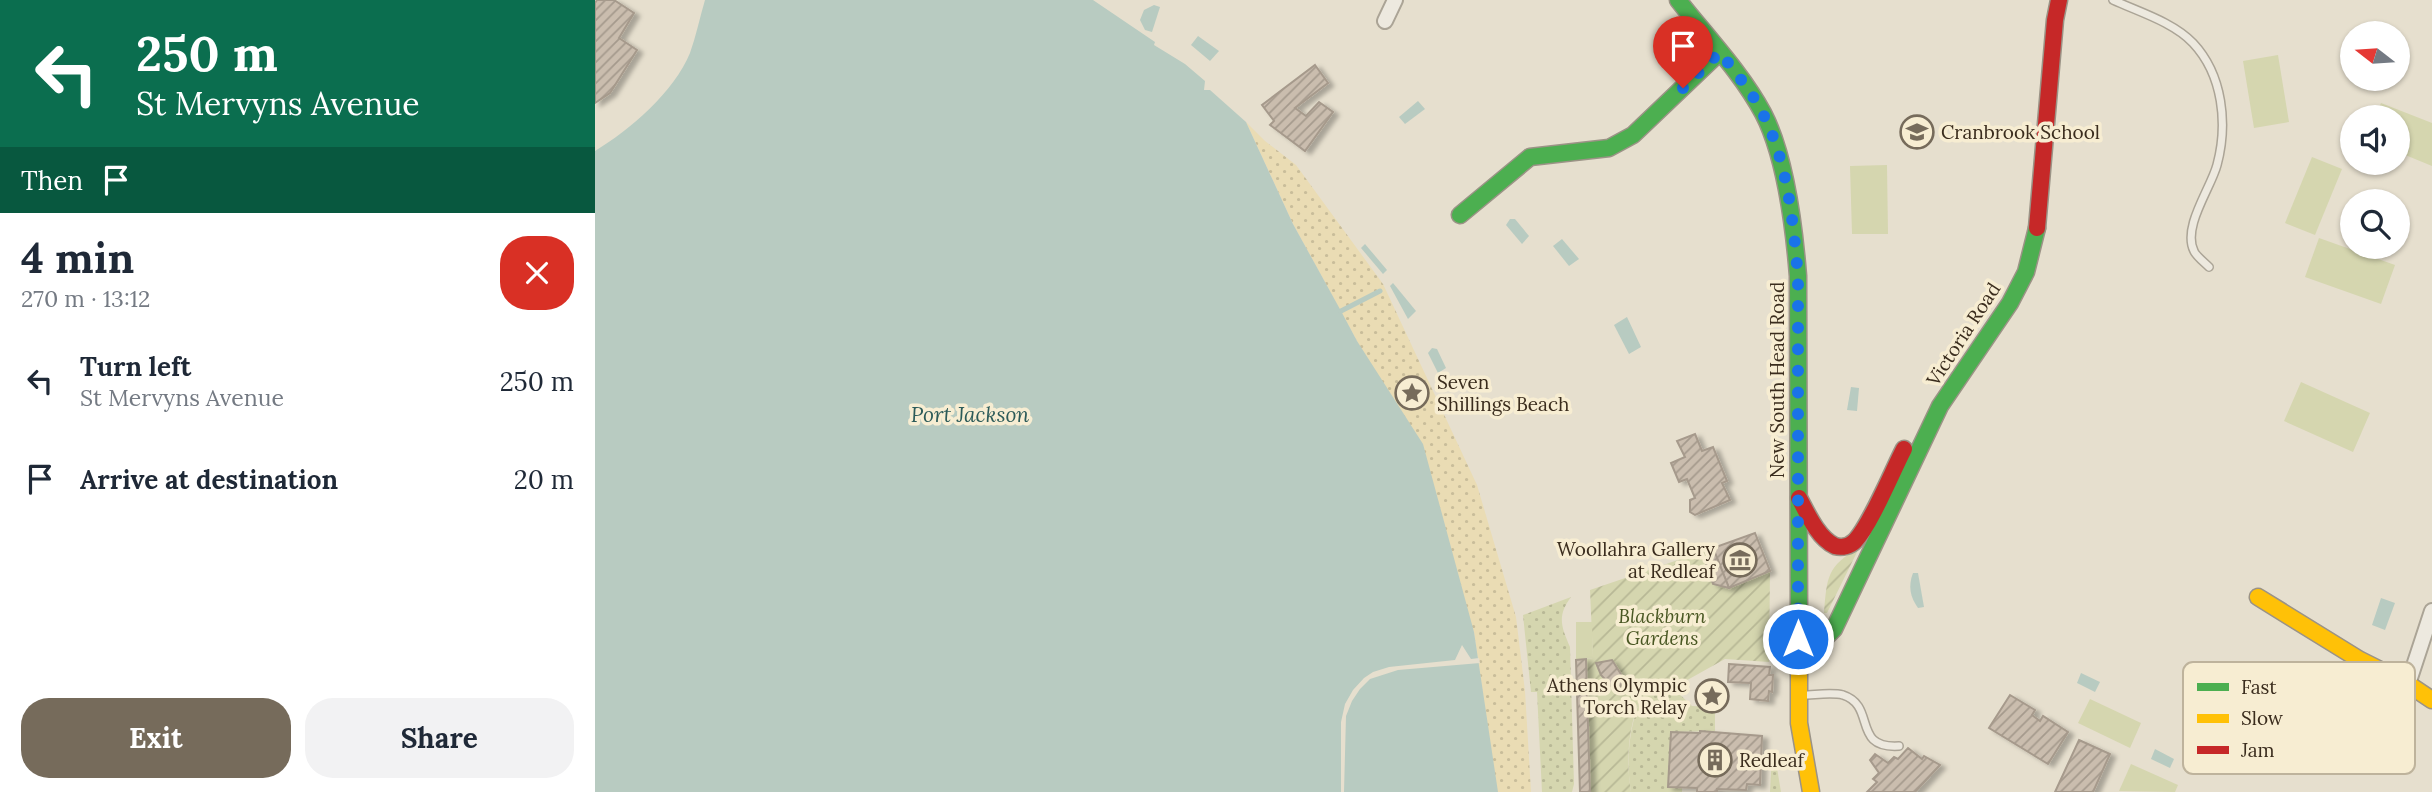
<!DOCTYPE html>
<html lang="en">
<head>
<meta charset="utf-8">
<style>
	body { margin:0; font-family:Lora,serif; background:#f2f2f3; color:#1f2937; height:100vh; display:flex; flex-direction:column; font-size:26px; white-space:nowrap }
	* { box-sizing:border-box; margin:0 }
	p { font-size:23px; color:#747a83 }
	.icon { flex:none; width:38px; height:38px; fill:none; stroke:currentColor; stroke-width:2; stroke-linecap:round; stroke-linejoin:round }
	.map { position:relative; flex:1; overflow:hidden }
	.panel { display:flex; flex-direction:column; background:#fff; width:595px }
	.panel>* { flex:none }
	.top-card { background:#0b6e4f; color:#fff; overflow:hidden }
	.needle { width:46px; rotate:287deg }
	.tools { position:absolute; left:1745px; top:21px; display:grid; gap:14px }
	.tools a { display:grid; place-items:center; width:70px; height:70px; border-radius:50%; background:#fff; box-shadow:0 2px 5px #0004; font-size:35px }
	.pin { position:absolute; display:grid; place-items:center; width:60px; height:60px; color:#fff; margin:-72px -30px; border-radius:50% 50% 50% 0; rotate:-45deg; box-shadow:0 0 7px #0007 }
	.pin .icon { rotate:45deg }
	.me { position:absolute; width:77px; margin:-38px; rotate:0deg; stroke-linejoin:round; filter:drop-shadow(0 0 5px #0008) }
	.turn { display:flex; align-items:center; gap:24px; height:147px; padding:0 21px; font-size:32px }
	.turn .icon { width:91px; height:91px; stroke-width:2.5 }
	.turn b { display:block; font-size:49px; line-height:60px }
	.then { display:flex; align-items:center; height:66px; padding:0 21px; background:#0003; gap:14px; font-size:26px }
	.round { display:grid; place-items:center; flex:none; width:74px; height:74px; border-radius:28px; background:#f2f2f3 }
	.summary { display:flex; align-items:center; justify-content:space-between; height:119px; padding:0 21px }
	h1 { font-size:42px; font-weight:700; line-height:52px }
	.action { display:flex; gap:14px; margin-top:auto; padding:14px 21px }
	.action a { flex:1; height:80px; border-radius:28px; background:#766b5b; color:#fff; font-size:28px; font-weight:700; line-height:80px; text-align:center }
	.action a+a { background:#f2f2f3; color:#1f2937 }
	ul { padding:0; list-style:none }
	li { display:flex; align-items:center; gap:21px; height:98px; padding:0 21px }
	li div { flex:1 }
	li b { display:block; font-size:26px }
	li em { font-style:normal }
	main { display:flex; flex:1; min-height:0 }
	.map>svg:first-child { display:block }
</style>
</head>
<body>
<main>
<section class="panel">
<div class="top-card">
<div class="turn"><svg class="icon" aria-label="left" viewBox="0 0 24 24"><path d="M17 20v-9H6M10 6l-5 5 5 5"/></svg><div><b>250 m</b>St Mervyns Avenue</div></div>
<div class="then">Then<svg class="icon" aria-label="arrive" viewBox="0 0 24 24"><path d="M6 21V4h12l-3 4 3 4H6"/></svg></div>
</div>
<div class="summary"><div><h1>4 min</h1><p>270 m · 13:12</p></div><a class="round" style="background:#d93025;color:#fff"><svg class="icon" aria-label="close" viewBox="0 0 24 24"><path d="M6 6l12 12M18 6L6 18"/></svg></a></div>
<ul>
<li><svg class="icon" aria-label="left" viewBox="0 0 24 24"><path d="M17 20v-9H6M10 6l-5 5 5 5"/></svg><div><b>Turn left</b><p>St Mervyns Avenue</p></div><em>250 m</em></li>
<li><svg class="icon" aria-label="arrive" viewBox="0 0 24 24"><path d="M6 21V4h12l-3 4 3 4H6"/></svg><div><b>Arrive at destination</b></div><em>20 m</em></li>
</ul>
<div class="action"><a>Exit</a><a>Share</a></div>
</section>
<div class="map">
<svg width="1837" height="792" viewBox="0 0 1837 792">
	<defs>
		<pattern id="grass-dots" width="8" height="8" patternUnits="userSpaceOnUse" patternTransform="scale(1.75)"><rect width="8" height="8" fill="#d5d6af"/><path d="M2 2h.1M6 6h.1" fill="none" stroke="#b8b896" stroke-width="1.8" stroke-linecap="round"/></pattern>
		<pattern id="sand-dots" width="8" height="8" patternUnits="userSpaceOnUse" patternTransform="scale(1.75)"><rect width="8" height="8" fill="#eadcb4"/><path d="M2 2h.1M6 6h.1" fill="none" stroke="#c9bd9a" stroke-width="1.8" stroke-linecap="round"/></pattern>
		<pattern id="garden-furrows" width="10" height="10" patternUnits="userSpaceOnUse" patternTransform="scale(1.75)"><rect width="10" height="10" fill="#d5d6af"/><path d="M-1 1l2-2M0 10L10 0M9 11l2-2" fill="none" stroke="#b8b896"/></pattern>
		<pattern id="building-hatch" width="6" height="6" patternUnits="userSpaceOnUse" patternTransform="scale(1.75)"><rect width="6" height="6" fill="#cabdae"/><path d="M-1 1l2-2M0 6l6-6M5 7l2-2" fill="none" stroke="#a59a8d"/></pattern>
		<filter id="shadow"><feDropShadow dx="5.5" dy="3" stdDeviation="2" flood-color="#0004"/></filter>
	</defs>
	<rect width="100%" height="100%" fill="#e6dfce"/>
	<g fill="url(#grass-dots)">
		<path d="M976,597c-14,19 -10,29 -1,50l4,137 -2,8h-30l-5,-100h-6l-8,-77z"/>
		<path d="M1052,685l26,3 19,18 23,1v24l-44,1 -3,54 14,1v5h-51c-6,-37 -1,-74 16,-107z"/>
		<path d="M1177,755l3,1 6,36h-11z"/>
	</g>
	<path fill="url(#sand-dots)" d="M651,122l19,19 31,24 87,119 94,201 39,132 9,74 6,101h-34l-23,-160 -117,-291 -64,-117z"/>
	<g fill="url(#garden-furrows)">
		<path d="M1118,548l-8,13 8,23 16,4 41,-17 -1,91 -44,-3 -52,29 -26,-3c-18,33 -22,70 -16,107h-41l-4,-133 7,-1 -3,-68z"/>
		<path d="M1264,548l-32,65h-3c3,-36 3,-47 35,-65z"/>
	</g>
	<g fill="#d5d6af">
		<path d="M1683,55l11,67 -35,6 -11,-67z"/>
		<path d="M1786,103l51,20v43l-34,-14 -1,-35h-22z"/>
		<path d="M1717,157l30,12 -27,66 -30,-12z"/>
		<path d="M1292,165l1,69h-36l-2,-68z"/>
		<path d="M1724,238l76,27 -14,39 -76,-27z"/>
		<path d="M1706,382l69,31 -17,39 -69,-31z"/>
		<path d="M981,622h16l1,36 -17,2z"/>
		<path d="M1495,699l51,24 -11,25 -52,-25z"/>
		<path d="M1536,764l47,21 -3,7 -56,-1z"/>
	</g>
	<g fill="#b8cbc1">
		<path d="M110,0h388l62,42 -1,3 31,19 20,17 -1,9h6l36,32 47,102 48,87 16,30 66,103 51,188 24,160h-903v-641c35,-21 79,-59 95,-98 6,-17 10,-36 15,-53z"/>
		<path d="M559,5l6,2 -8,25 -7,-2 -5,-10 4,-10z"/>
		<path d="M603,36l21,15 -9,10 -19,-16z"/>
		<path d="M823,101l7,8 -20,15 -6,-7z"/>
		<path d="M915,219h5l14,17 -7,8 -16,-19z"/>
		<path d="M967,239l17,20 -10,7 -16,-20z"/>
		<path d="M770,244l22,26 -4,4 -22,-26z"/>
		<path d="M798,283l23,28 -8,8 -18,-33z"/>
		<path d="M1032,317l14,30 -12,7 -15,-29z"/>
		<path d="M837,348l5,1 9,19 -8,5 -10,-20z"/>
		<path d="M1256,387l8,1 -2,23 -10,-1z"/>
		<path d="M1318,573h5l6,34 -6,1c-8,-11 -10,-22 -5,-35z"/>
		<path d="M1786,598l14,5 -10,27 -13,-5z"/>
		<path d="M1486,673l19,9 -5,10 -18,-9z"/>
		<path d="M1560,749l19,10 -4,9 -19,-9z"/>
	</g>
	<path fill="#e6dfce" d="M867,645l9,14 8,-1 1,5 -82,7 -28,9 -10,10 -8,12 -6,15 -2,76h-3v-70l4,-18 8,-14 11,-12 9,-6 16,-5 66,-7z"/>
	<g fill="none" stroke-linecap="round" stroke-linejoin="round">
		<path stroke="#b8cbc1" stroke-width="5" d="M746,311l39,-20"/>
	</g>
	<g fill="url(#building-hatch)" stroke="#a69a8c" stroke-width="2" filter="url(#shadow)">
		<path d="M2,0h17l20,13 -15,25 18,12 -27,43 -15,10v-100z"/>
		<path d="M720,65l13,18 -33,25 11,8 13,-14 14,10 -28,39 -35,-26 4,-4 -12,-16z"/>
		<path d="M1100,434l7,17 11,-4 14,34 -5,2 8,17 -35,15 -5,-3v-12l5,-2 -8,-19 -8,3 -8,-19 14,-6 -8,-16z"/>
		<path d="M1160,533l15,38 -41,17 -16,-40z"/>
		<path d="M1118,548l16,40 -16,-4 -8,-23z"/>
		<path d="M991,659l4,133h-10l-4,-132z"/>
		<path d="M1017,660l12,19 -7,13 -16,-17 -5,-12z"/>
		<path d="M1134,664l41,3 -1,8h4l-1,17 -3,-1 -1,10 -18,-2 1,-16 -23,-1z"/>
		<path d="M1415,695l25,15 -3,5 8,6 3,-5 25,16 -20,32 -59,-36z"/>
		<path d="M1105,731l62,5 -2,49 -13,-1 -1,6 -29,-1v3h-20v-4l-29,-1 3,-55 29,1z"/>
		<path d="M1484,740l31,14 -17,38h-38z"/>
		<path d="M1313,748l14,11 2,-3 16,9 -25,27h-48l10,-10 -4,-3 6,-6 -9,-13 5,-6 13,9 6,-6 4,2z"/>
	</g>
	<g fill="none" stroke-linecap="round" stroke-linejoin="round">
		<defs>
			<g id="lane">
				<path d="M1518,0c26,12 60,22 80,43 30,32 35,81 24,122 -6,23 -35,62 -23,86 2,5 10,11 15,16"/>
				<path d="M1208,695c11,0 29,-3 40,0 34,11 8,54 56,51"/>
			</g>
			<g id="street">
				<path d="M790,21l10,-21"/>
				<path d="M1813,684l24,-73"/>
			</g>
			<g id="fast">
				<path d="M1083,0c28,36 63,72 85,113 23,44 31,113 35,163l1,350"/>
				<path d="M865,215l70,-58 79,-9 24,-13 87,-83"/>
				<path d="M1203,651l25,-11 11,-11 106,-223 70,-103 16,-31 11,-44"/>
			</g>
			<g id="slow">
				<path d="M1663,597l102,63 48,24 24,16"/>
				<path d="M1204,626v97l12,69"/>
			</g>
			<g id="jam">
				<path d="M1442,228l18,-208 4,-20"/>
				<path d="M1204,498c8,15 19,40 36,48 7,2 15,0 20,-5 16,-17 37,-69 49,-92"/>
			</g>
		</defs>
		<use href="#lane" stroke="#aba496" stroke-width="10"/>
		<use href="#street" stroke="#aba496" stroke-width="18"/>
		<use href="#fast" stroke="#9b9386" stroke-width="19"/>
		<use href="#slow" stroke="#9b9386" stroke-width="19"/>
		<use href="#jam" stroke="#9b9386" stroke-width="19"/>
		<use href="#lane" stroke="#ede9df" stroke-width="7"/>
		<use href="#street" stroke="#ede9df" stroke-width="14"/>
		<use href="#fast" stroke="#4caf50" stroke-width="16"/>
		<use href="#slow" stroke="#ffc107" stroke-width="16"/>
		<use href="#jam" stroke="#c62828" stroke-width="16"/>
	</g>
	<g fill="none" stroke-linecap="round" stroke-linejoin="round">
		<path stroke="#1a73e8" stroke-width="12" stroke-dasharray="0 21.6" d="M1088,88l37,-36c15,20 32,40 43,62 25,49 30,108 35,162v363"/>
	</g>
	<defs>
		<symbol id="school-ring" viewBox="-11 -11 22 22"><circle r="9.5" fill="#f7edd2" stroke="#766b5b" stroke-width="1.5"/><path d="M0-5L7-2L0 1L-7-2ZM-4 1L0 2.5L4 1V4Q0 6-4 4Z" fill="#766b5b"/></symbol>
		<symbol id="sight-ring" viewBox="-11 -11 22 22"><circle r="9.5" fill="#f7edd2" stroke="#766b5b" stroke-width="1.5"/><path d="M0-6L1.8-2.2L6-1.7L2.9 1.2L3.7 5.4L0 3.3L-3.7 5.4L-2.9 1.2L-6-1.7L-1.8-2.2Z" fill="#766b5b"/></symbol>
		<symbol id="museum-ring" viewBox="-11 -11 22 22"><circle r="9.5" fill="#f7edd2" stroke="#766b5b" stroke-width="1.5"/><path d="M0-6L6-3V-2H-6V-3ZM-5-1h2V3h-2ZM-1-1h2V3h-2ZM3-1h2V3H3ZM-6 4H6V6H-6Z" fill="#766b5b"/></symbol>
		<symbol id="building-ring" viewBox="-11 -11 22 22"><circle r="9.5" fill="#f7edd2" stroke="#766b5b" stroke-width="1.5"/><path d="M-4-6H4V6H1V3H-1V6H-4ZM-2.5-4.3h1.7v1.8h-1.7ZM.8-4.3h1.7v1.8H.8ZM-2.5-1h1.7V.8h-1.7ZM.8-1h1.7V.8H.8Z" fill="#766b5b"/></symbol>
	</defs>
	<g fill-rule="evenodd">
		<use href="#school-ring" x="1303" y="113" width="38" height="38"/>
		<use href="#sight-ring" x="798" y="374" width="38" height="38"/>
		<use href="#museum-ring" x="1126" y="541" width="38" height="38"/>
		<use href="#sight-ring" x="1098" y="677" width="38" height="38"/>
		<use href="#building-ring" x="1101" y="741" width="38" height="38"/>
	</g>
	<g text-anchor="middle" stroke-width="7" stroke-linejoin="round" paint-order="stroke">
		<g font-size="19" fill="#3a2c1d" stroke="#f7edd2" text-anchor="start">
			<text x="1346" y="139">Cranbrook School</text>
			<text x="842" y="389">Seven<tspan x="842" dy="22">Shillings Beach</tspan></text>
			<text x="1120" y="556" text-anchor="end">Woollahra Gallery<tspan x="1120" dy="22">at Redleaf</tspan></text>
			<text x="1092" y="692" text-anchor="end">Athens Olympic<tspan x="1092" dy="22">Torch Relay</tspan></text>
			<text x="1144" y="767">Redleaf</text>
		</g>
		<g font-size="19" fill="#3a2c1d" stroke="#f7edd2">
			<text transform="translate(1368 334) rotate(-57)" y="7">Victoria Road</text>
			<text transform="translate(1182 380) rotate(-90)" y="7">New South Head Road</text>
		</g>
		<g font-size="19" font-style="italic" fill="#495723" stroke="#f7edd2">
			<text x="1067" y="623">Blackburn<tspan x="1067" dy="22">Gardens</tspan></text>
		</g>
		<g font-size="21" font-style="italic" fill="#2c5b59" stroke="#f7edd2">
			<text x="375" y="422">Port Jackson</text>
		</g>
	</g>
	<rect x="1588" y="662" width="232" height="112" rx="10" fill="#f7edd2" stroke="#beb39c" stroke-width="2"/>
	<rect x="1602" y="683" width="32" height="8" fill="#4caf50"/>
	<rect x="1602" y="714" width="32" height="9" fill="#ffc107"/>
	<rect x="1602" y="746" width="32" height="8" fill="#c62828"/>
	<g font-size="19" fill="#3a2c1d">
		<text x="1646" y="694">Fast</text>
		<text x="1646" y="725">Slow</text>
		<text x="1646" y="757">Jam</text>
	</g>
</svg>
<div class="tools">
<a><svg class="needle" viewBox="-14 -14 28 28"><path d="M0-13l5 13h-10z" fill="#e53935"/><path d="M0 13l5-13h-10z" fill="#747a83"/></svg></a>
<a><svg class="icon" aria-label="sound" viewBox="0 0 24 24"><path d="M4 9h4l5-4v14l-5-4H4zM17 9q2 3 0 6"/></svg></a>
<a><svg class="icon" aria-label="search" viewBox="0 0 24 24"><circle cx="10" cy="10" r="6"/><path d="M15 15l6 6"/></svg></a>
</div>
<div class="pin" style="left:1088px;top:88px;background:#d93025"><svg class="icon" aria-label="arrive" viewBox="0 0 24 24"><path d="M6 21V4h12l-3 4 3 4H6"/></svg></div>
<svg class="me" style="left:1203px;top:639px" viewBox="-20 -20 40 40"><circle r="17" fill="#1a73e8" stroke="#fff" stroke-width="3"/><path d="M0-11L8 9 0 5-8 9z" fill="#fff"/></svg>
</div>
</main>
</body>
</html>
